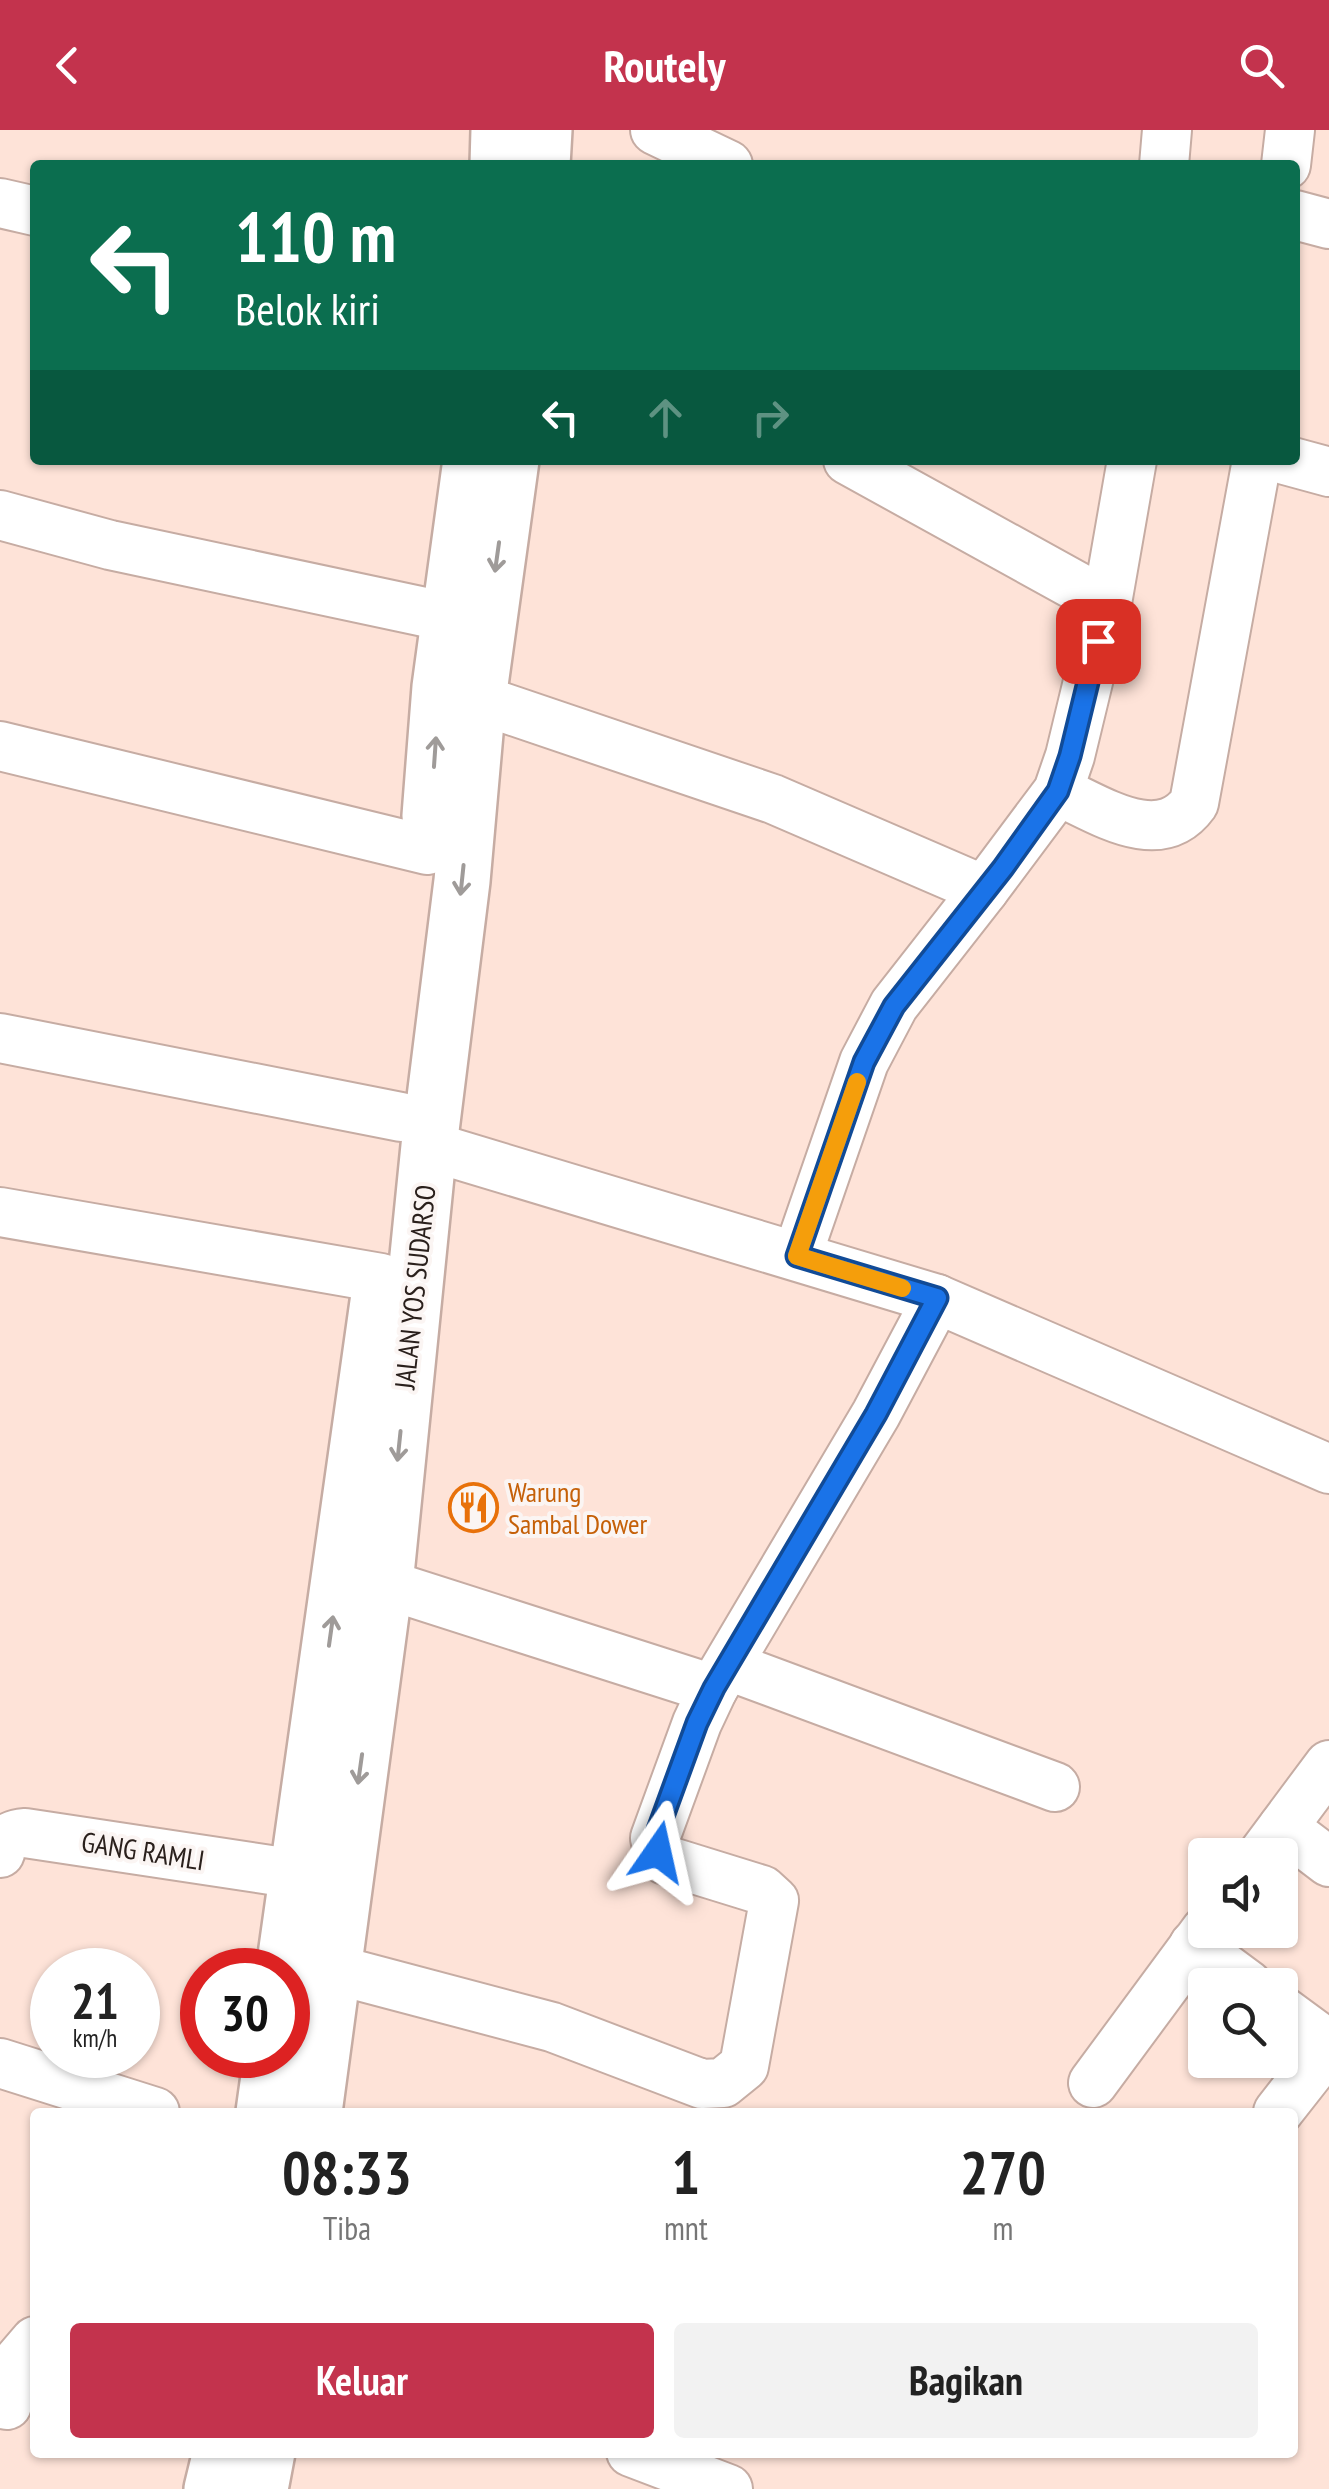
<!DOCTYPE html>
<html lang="id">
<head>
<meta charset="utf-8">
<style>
	body { margin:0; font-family:"PT Sans Narrow",sans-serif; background:#f2f2f2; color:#222; height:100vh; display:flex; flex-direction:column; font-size:38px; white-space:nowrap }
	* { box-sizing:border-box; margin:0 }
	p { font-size:32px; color:#767676 }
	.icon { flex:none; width:55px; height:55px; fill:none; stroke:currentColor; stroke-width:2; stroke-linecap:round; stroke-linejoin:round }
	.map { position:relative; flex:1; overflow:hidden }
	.sheet { position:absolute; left:30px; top:1978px; width:1268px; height:350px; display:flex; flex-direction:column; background:#fff; border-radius:10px; box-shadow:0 2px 8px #0004 }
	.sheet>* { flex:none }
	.hud { position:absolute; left:30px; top:30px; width:1270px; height:305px; border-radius:10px; box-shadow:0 2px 8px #0004; background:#0b6e4f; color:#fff; overflow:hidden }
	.tools { position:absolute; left:1188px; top:1708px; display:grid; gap:20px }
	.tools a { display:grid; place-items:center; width:110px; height:110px; border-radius:10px; background:#fff; box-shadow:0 2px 8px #0004; font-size:50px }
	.speed { position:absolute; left:30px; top:1818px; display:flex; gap:20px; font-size:50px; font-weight:700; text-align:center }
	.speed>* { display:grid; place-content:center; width:130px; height:130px; border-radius:50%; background:#fff; box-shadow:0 2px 8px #0004; line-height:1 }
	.speed small { font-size:25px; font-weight:400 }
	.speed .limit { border:15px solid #d22; background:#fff; color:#111 }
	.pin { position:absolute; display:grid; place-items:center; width:85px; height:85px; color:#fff; margin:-42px; border-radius:20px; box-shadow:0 5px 15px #0006 }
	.me { position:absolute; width:110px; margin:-55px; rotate:11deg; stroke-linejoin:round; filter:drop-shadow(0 0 8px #0008) }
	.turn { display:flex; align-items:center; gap:35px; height:210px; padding:0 40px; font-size:45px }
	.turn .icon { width:130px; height:130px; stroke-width:2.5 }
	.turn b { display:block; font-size:70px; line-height:85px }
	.lanes { display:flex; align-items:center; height:95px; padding:0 40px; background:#0003; justify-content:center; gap:50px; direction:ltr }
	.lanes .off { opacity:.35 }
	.eta { display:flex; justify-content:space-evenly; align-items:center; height:170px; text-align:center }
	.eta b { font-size:60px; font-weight:700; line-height:70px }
	.button { display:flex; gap:20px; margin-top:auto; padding:20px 40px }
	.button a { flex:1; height:115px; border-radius:10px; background:#c3334d; color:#fff; font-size:40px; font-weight:700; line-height:115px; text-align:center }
	.button a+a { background:#f2f2f2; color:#222 }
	header { display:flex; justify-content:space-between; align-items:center; height:130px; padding:0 40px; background:#c3334d; color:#fff; font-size:45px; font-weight:700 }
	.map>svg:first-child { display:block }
</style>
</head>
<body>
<header><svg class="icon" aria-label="back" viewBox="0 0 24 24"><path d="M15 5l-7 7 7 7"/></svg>Routely<svg class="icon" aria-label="search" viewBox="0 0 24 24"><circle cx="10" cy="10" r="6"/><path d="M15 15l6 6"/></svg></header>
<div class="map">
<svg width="1329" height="2359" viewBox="0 0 1329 2359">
	<rect width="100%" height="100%" fill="#fee3d8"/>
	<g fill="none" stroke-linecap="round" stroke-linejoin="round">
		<defs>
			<g id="minor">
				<path d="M655,0l73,35"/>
				<path d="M1164,35l3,-35"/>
				<path d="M1286,35l4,-35"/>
				<path d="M0,73l35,8"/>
				<path d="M1295,85l34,9"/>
				<path d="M848,330l259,143"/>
				<path d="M1285,330l44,12"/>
				<path d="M0,385l110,30 338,72"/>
				<path d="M478,569l295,100 211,91 74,-99 12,-35 37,-153 25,-143"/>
				<path d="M0,616l427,104"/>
				<path d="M1058,661c41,18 101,60 136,12l63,-343"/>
				<path d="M0,908l401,79"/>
				<path d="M429,1016l508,153 392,170"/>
				<path d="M0,1082l381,66"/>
				<path d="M797,1126l67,-194 30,-57 90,-115"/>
				<path d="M385,1454l328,105 163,-275 61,-115"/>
				<path d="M729,1536l326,121"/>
				<path d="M1283,1697l46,35"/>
				<path d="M0,1723c4,-14 10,-19 25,-20l272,41"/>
				<path d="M1262,1725l67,-90"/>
				<path d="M1194,1815l54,40"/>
				<path d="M333,1839l219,58 150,57 21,-1 21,-17 30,-165 -12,-11 -97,-30 -7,-8 -3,-14 42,-115 16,-34"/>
				<path d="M1280,1879l49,36"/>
				<path d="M0,1933l155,49"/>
				<path d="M1093,1953l113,-153"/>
				<path d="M1278,1982l51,-65"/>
				<path d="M7,2275l11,-44 17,-20"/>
				<path d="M631,2322l97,37"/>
			</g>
			<g id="highway">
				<path d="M498,35l1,-35"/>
				<path d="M542,35l2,-35"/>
				<path d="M430,686l10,-129 31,-227"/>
				<path d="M284,1840l95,-675"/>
				<path d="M264,1982l8,-57"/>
				<path d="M314,1982l71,-528 44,-438 33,-265 16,-182 33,-239"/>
				<path d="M212,2359l9,-37"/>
				<path d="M260,2359l7,-37"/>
			</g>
		</defs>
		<use href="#minor" stroke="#c6aca3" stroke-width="52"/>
		<use href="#highway" stroke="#c6aca3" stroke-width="60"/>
		<use href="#minor" stroke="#fff" stroke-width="48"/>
		<use href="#highway" stroke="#fff" stroke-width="55"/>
	</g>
	<defs><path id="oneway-shaft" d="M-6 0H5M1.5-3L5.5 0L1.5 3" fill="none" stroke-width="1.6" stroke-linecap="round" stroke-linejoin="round" transform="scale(2.5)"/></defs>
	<g stroke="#9f9b99">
		<use href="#oneway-shaft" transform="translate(497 427) rotate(98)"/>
		<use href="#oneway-shaft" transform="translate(435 622) rotate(-86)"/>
		<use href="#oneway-shaft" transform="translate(462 750) rotate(96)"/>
		<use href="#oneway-shaft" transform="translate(399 1316) rotate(96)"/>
		<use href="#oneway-shaft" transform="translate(331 1501) rotate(-82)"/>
		<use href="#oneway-shaft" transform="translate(360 1639) rotate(98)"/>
	</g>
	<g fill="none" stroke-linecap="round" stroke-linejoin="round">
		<defs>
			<path id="route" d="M658,1722l-3,-14 42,-115 17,-35 162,-274 61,-116 -140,-42 67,-194 30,-56 109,-138 55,-77 12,-35 28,-115"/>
		</defs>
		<use href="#route" stroke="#114b97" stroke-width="25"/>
		<use href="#route" stroke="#1a73e8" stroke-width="18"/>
		<path stroke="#f59e0b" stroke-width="18" d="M857,952l-60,174 105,32"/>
	</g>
	<defs>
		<symbol id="restaurant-ring" viewBox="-11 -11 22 22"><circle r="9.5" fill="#fbf5f3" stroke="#e8710a" stroke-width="1.5"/><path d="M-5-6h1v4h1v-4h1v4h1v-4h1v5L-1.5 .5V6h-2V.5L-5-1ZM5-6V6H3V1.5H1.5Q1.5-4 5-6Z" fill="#e8710a"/></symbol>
	</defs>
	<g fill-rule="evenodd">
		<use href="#restaurant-ring" x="446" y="1350" width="55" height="55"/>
	</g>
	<g text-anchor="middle" stroke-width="8" stroke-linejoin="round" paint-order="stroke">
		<g font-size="28" fill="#2a201c" stroke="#fbf5f3">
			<text transform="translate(415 1157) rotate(-84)" y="10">JALAN YOS SUDARSO</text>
			<text transform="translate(143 1721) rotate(9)" y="10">GANG RAMLI</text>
		</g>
		<g font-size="28" fill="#c56008" stroke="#fbf5f3" text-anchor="start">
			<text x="508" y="1372">Warung<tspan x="508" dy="32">Sambal Dower</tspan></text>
		</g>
	</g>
</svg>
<div class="tools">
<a><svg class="icon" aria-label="sound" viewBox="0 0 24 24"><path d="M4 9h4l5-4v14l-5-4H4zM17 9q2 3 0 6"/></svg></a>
<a><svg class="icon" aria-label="search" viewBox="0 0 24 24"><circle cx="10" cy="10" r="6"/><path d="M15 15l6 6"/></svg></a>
</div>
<div class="speed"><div>21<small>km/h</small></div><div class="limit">30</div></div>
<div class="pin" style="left:1098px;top:511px;background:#d93025"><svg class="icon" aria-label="arrive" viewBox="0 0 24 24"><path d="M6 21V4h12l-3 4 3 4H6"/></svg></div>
<svg class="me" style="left:658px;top:1722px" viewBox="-20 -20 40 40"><path d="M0-17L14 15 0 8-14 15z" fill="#1a73e8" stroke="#fff" stroke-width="4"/></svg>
<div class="hud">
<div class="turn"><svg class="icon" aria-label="left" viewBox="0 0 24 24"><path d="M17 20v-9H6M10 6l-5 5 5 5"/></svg><div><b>110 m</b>Belok kiri</div></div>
<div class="lanes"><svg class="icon" aria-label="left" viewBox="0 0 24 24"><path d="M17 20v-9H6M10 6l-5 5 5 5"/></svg><svg class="icon off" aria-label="ahead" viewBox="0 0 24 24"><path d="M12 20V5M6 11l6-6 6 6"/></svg><svg class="icon off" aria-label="right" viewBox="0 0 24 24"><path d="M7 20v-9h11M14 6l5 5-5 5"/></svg></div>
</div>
<section class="sheet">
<div class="eta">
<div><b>08:33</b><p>Tiba</p></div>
<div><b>1</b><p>mnt</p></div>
<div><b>270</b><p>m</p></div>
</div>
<div class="button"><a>Keluar</a><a>Bagikan</a></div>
</section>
</div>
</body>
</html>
